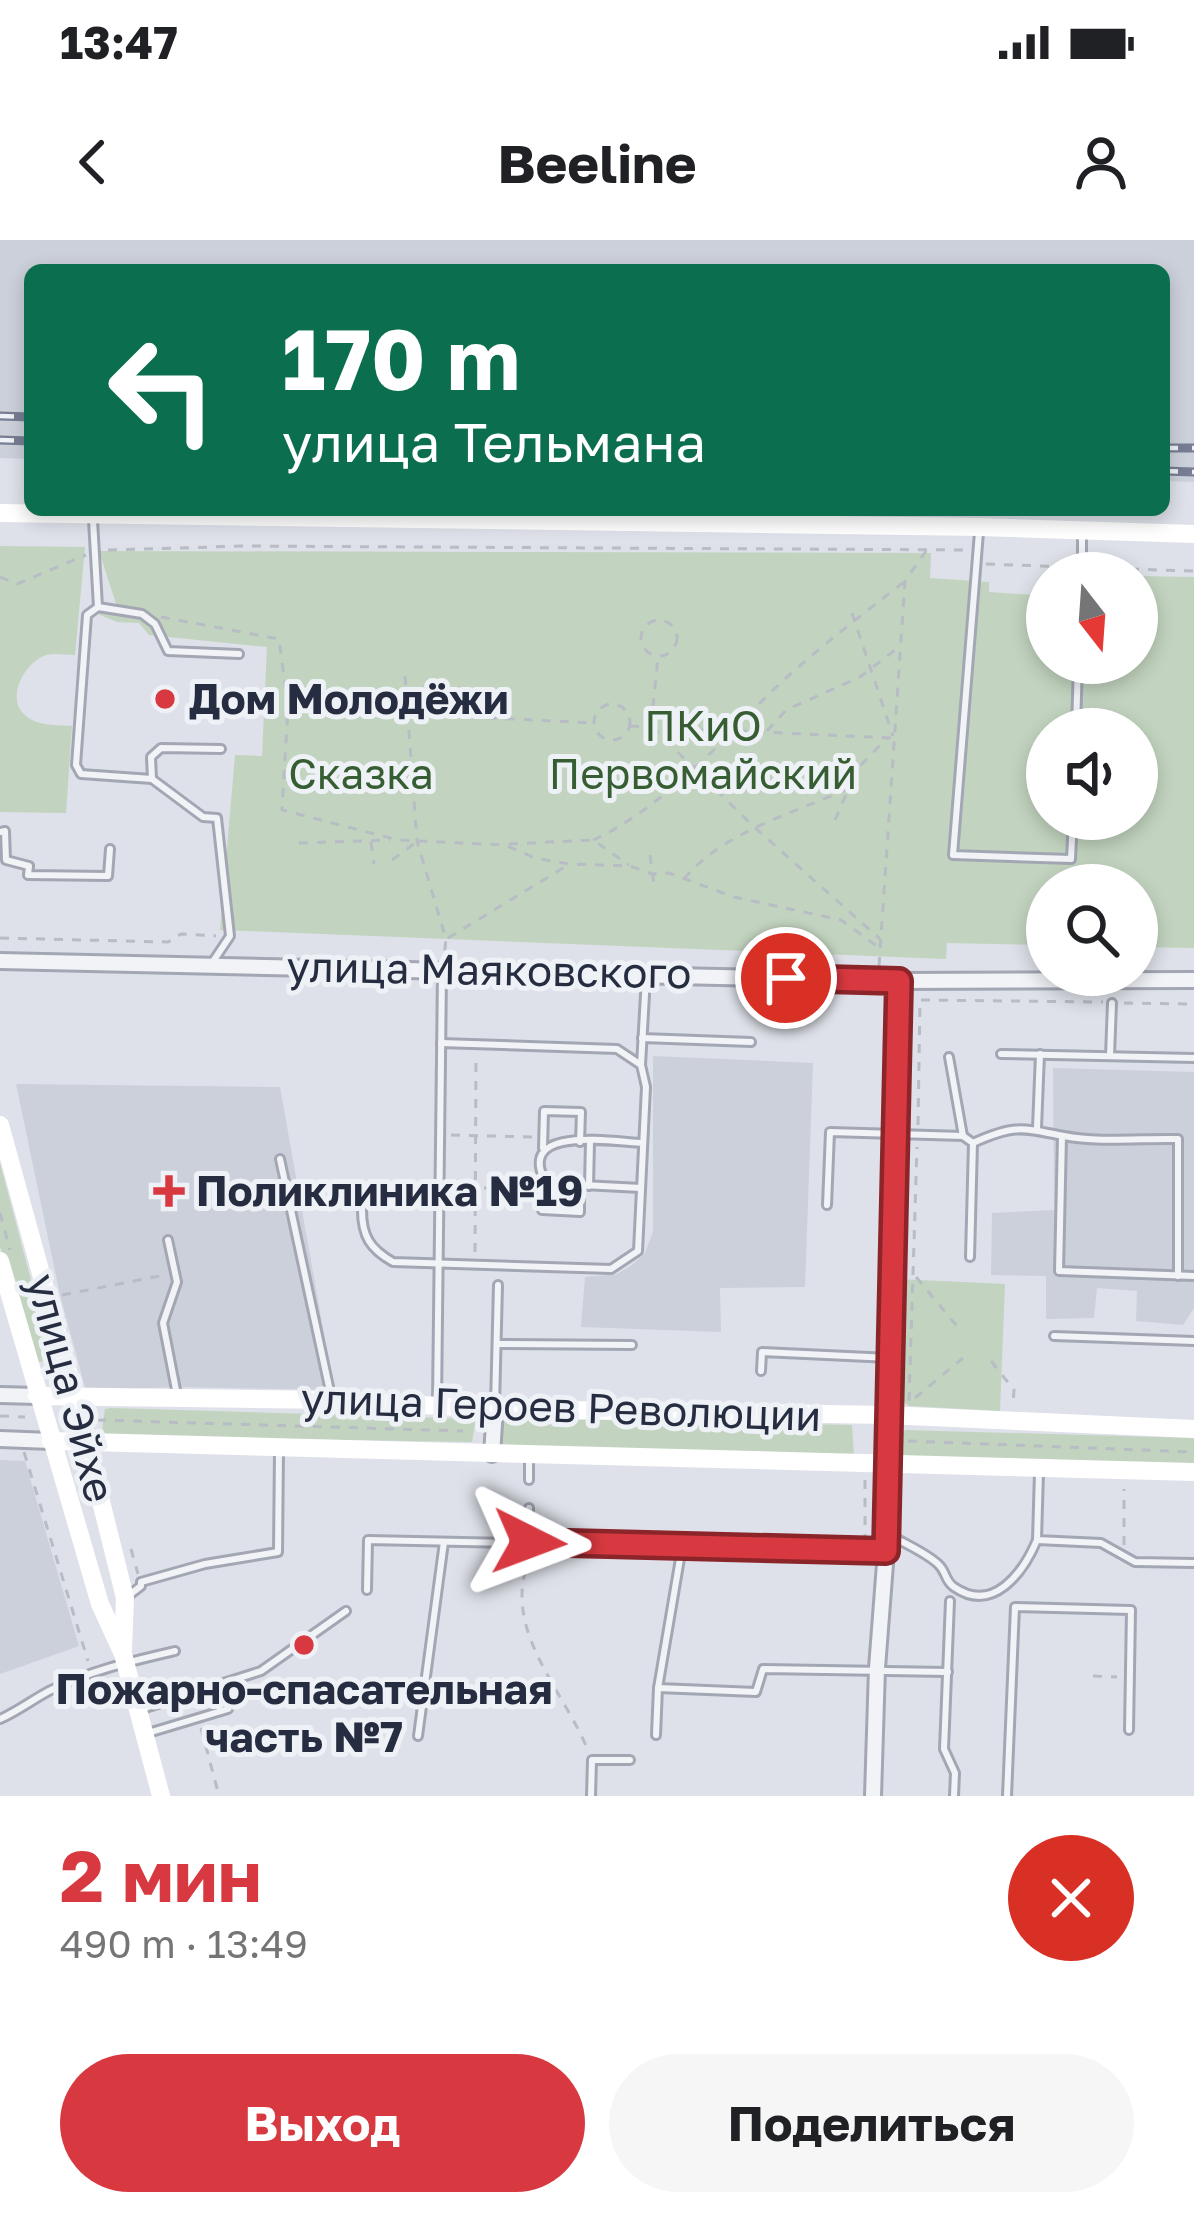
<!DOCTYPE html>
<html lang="ru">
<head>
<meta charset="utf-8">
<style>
	body { margin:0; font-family:"Golos Text",sans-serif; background:#f6f6f6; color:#202124; height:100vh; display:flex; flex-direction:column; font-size:45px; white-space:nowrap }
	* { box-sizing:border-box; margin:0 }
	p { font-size:39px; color:#757577 }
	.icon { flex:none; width:66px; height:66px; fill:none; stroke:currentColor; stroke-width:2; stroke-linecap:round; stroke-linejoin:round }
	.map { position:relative; height:1556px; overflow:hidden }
	.side { display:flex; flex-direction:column; background:#fff; flex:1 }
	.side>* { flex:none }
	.guide { position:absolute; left:24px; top:24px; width:1146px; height:252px; border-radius:18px; box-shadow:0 6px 18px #0003; background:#0b6e4f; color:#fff; overflow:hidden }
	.needle { width:78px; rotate:163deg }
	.controls { position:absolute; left:1026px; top:312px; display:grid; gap:24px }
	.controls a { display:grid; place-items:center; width:132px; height:132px; border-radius:50%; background:#fff; box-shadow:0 6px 18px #0003; font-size:60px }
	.pin { position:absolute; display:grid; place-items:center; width:102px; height:102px; color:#fff; margin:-51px; border:6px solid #fff; border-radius:50%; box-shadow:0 3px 12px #0007 }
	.me { position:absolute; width:132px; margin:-66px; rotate:93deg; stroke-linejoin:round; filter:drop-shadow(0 0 9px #0008) }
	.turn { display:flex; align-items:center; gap:42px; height:252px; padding:0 60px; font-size:54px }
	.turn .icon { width:156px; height:156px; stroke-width:2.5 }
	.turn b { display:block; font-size:84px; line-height:102px }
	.round { display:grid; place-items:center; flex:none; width:126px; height:126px; border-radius:63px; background:#f6f6f6 }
	.headline { display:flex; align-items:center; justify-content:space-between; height:204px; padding:0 60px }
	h1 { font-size:72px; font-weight:700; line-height:90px; color:#d83940 }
	.button { display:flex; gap:24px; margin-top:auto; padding:24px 60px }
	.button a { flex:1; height:138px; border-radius:72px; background:#d83940; color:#fff; font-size:48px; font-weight:700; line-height:138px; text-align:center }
	.button a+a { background:#f6f6f6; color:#202124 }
	.status { display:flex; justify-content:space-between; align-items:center; height:84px; padding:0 60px; background:#fff; direction:ltr }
	.status svg { height:33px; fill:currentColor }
	header { display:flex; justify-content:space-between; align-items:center; height:156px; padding:0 60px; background:#fff; font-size:54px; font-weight:700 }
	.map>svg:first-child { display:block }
</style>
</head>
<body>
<div class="status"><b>13:47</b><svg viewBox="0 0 49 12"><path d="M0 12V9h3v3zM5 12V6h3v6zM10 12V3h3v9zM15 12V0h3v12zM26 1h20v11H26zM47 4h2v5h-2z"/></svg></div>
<header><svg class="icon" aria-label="back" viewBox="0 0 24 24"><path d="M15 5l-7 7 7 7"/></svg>Beeline<svg class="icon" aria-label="person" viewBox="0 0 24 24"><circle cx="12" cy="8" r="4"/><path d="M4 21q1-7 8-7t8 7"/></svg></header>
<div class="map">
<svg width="1194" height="1556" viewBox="0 0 1194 1556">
	<rect width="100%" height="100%" fill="#dee1e9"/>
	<g fill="#ccd0db">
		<path d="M0,0h1194v242l-30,-1v-211h-1134v189l-30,-1z"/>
		<path d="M653,816l160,7 -8,224 -85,1 1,44 -140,-5 4,-50 32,-3 15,-9 13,-12 8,-21z"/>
		<path d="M1053,828l141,4v236l-11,17 -47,-4 1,-30 -40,-3 -3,30 -48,1v-43l-55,-1 1,-62 62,-3z"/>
		<path d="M16,844l264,3 54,303 -159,-3 -89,4 -26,-96z"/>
		<path d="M0,1220l25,1 54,185 -79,28z"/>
	</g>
	<g fill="#c2d4bf" fill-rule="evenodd">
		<path d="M0,306l85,1 -10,108c-9,0 -20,-2 -29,0 -21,7 -42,44 -20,61 12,10 31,9 46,10l-6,87 -66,-1z"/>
		<path d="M99,311l832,2 -1,25 59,4v10l58,4v67h90v-87l57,1v371l-57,-1v-62h-90v60l-100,-2 -1,16 -726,-29 15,-175 27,1 5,-109 -118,-12 -10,-12 -22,-1 -19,-8 19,-7zM1047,489h90v90h-90z"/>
		<path d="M0,923l50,189 -6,9 -8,2 -4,-6 -32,-111z"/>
		<path d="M898,1039l107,5 -5,127 -91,-5 -16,-13z"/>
		<path d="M111,1168l365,11 -4,23 -362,-6 -8,-5 3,-22z"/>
		<path d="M505,1178l347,7 2,32 -351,-9 -5,-11z"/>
		<path d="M905,1190l289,8v30l-290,-11 -6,-15z"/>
	</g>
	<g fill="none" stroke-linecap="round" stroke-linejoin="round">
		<defs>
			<g id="lane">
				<path d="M93,280l5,87 -11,8 -11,150 5,9 71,5 51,38 14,1 13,118 -18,27"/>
				<path d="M979,292l-26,323 118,4 2,-40"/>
				<path d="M1082,333v-39"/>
				<path d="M98,367l44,7 13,10 13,27 71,3"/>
				<path d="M1076,489l2,-66"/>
				<path d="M152,539l-1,-22 10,-9 60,1"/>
				<path d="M0,592l5,-1 1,29 23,6 -1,9 80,1 2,-27"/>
				<path d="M642,798l109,4"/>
				<path d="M1001,814l193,4"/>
				<path d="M1110,816l2,-53"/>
				<path d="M949,817l14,79"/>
				<path d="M641,825l5,-88"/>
				<path d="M1037,888l3,-74"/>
				<path d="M1062,896l-3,135 135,5"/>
				<path d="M973,903c42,-19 49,-15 91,-7 36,7 78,2 114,3v137"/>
				<path d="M543,908l1,-37 37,1 -1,30"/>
				<path d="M280,919l51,237"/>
				<path d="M542,941v29l38,2v-26"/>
				<path d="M589,946l1,-44"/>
				<path d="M641,948l-58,-3 -23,5 -15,-9c-29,-56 69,-39 98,-38"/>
				<path d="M827,965l3,-73 133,4 10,7 -3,114"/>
				<path d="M362,970c0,26 8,39 31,52l218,7 27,-18 8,-164 -5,-22 -24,-16 -176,-6"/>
				<path d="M168,1000l9,42 -14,41 14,72"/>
				<path d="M1054,1096l140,5"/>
				<path d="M497,1104l135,1"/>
				<path d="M761,1131l1,-19 128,6"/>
				<path d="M437,1163l5,-431"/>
				<path d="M495,1166l3,-121"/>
				<path d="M529,1220v20"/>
				<path d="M1039,1232l-2,68 64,3 34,19 59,1"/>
				<path d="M890,1295c15,9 35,17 48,29 9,8 6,16 16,23 39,27 69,-14 83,-47"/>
				<path d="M529,1301v-33"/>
				<path d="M367,1350l1,-50 517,11"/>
				<path d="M128,1356l13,-10v-4l64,-18 73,-12 1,-101"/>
				<path d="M950,1361l-6,148 11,24 -1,23"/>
				<path d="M658,1448l98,4 7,-23 185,3"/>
				<path d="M142,1469l119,-38 85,-60"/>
				<path d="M0,1479c18,-8 32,-19 49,-28 39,-20 83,-30 126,-40"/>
				<path d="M148,1493l80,-24"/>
				<path d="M656,1495l2,-47 24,-141"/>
				<path d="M418,1496l26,-194"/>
				<path d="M591,1556l1,-36h38"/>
				<path d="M1007,1556l8,-189 116,3 -2,120"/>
			</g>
			<g id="street">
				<path d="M0,721l899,20 295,-1"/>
				<path d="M0,1155l37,1"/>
				<path d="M0,1199l51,2"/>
				<path d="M492,1214l3,-45"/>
				<path d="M873,1556l4,-128 9,-117 13,-570"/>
			</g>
		</defs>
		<use href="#lane" stroke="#a3a7b3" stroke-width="12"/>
		<use href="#street" stroke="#a3a7b3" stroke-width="20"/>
		<g stroke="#b8bcc4" stroke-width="3" stroke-dasharray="9 9" stroke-linecap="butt">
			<path d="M108,310l138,-4 722,4"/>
			<path d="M986,324l86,3"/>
			<path d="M1094,328l100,3"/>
			<path d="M0,337l17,7 69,-29"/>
			<path d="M852,373l41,123"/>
			<path d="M161,377l118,22 9,68 -6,103 116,30 107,5 30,13 34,6 61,2 22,8 17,-1 65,24 107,23 40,29"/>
			<circle cx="659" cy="398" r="18"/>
			<path d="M405,436l12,165 29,98 -2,18"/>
			<circle cx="612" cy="482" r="18"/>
			<path d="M290,468l303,15"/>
			<path d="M651,485l7,-68"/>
			<path d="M630,486l262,12"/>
			<path d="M652,487l100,98 128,114"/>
			<path d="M767,491l19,-21 74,-33 39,-30"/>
			<path d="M835,580l13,-30"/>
			<path d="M593,600c59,-26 119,-87 163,-133 46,-47 97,-85 148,-125"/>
			<path d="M371,602l3,22"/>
			<path d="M299,603l91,-3"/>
			<path d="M509,604l84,-4 36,25"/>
			<path d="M650,615l4,29"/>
			<path d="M392,620l23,-17"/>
			<path d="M684,639c40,-48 109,-65 165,-91l11,-22 27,-28"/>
			<path d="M0,698l168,4 13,-8 35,2"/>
			<path d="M448,698l120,-73"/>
			<path d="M879,726l26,-385 21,-30"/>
			<path d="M1124,763l70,1"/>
			<path d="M918,885l2,-125 183,2"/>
			<path d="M451,895l81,2"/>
			<path d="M448,948h87"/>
			<path d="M0,973l10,37"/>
			<path d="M475,1012l1,-195"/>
			<path d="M916,1037l45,54"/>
			<path d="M62,1055l103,-20"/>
			<path d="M991,1121l23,29 -1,15"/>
			<path d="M915,1158l48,-40"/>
			<path d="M909,1161l8,-254"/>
			<path d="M0,1176l25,1"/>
			<path d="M97,1180l366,11"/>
			<path d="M908,1201l286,11"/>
			<path d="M24,1212l64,209"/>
			<path d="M865,1240v63"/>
			<path d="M1124,1305v-56"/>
			<path d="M131,1309l7,25"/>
			<path d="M532,1314c-35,72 31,133 57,199"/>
			<path d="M1093,1436l24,1"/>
			<path d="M201,1488l18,68"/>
		</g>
		<use href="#lane" stroke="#f1f3f7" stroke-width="6"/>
		<use href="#street" stroke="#f1f3f7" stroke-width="14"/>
		<g stroke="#fff" stroke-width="18">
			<path d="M0,273l979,14 215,7"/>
			<path d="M0,885l75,272 50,201 -2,51"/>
			<path d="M0,1021l100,343 23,50 38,142"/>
			<path d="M37,1156l295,4 163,9 392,6 307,14"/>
			<path d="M51,1201l1143,31"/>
		</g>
		<defs>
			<g id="rail">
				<path d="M0,176l30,1"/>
				<path d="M0,200l30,1"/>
				<path d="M1164,208h30"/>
				<path d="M1164,231l30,1"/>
			</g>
		</defs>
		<use href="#rail" stroke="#777e94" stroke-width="9"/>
		<use href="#rail" stroke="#eef1f6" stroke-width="4.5" stroke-dasharray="14" stroke-linecap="butt"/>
	</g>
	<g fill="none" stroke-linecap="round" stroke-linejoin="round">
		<defs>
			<path id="route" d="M529,1302l357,9 13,-570 -113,-3"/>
		</defs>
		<use href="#route" stroke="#8c252a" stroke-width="30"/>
		<use href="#route" stroke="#d83940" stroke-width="21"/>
	</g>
	<g fill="#d83940" stroke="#eef1f6" stroke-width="4.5">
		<circle cx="165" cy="459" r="12"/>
		<path d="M163 933h12v12h12v12h-12v12h-12v-12h-12v-12h12z"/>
		<circle cx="304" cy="1405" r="12"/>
	</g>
	<g text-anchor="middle" stroke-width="10" stroke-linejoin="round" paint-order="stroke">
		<g font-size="42" font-weight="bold" fill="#262d41" stroke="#eef1f6" text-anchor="start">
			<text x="189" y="474">Дом Молодёжи</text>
			<text x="196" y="966">Поликлиника №19</text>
			<text x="304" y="1464" text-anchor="middle">Пожарно-спасательная<tspan x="304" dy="48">часть №7</tspan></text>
		</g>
		<g font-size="42" fill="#365e32" stroke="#eef1f6">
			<text x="703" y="501">ПКиО<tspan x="703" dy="48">Первомайский</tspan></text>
			<text x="361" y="549">Сказка</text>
		</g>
		<g font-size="42" fill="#262d41" stroke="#eef1f6">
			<text transform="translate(489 730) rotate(1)" y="15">улица Маяковского</text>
			<text transform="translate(71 1148) rotate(75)" y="15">улица Эйхе</text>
			<text transform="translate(561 1167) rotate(2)" y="15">улица Героев Революции</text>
		</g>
	</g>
</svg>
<div class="controls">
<a><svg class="needle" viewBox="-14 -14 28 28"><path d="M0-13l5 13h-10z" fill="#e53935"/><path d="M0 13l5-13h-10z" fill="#757577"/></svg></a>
<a><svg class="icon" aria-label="sound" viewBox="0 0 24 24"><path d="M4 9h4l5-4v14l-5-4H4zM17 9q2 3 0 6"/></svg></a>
<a><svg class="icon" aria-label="search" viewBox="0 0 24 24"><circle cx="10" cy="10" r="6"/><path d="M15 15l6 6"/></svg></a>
</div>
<div class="pin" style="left:786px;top:738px;background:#d93025"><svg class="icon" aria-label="arrive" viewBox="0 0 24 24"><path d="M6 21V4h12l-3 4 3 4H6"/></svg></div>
<svg class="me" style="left:529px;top:1302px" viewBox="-20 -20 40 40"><path d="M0-17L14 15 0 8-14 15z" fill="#d83940" stroke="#fff" stroke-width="4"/></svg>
<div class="guide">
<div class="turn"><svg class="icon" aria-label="left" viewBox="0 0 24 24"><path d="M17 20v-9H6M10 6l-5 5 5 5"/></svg><div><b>170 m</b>улица Тельмана</div></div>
</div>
</div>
<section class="side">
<div class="headline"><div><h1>2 мин</h1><p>490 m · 13:49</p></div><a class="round" style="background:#d93025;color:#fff"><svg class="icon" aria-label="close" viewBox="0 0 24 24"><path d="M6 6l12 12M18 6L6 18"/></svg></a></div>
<div class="button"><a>Выход</a><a>Поделиться</a></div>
</section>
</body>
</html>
